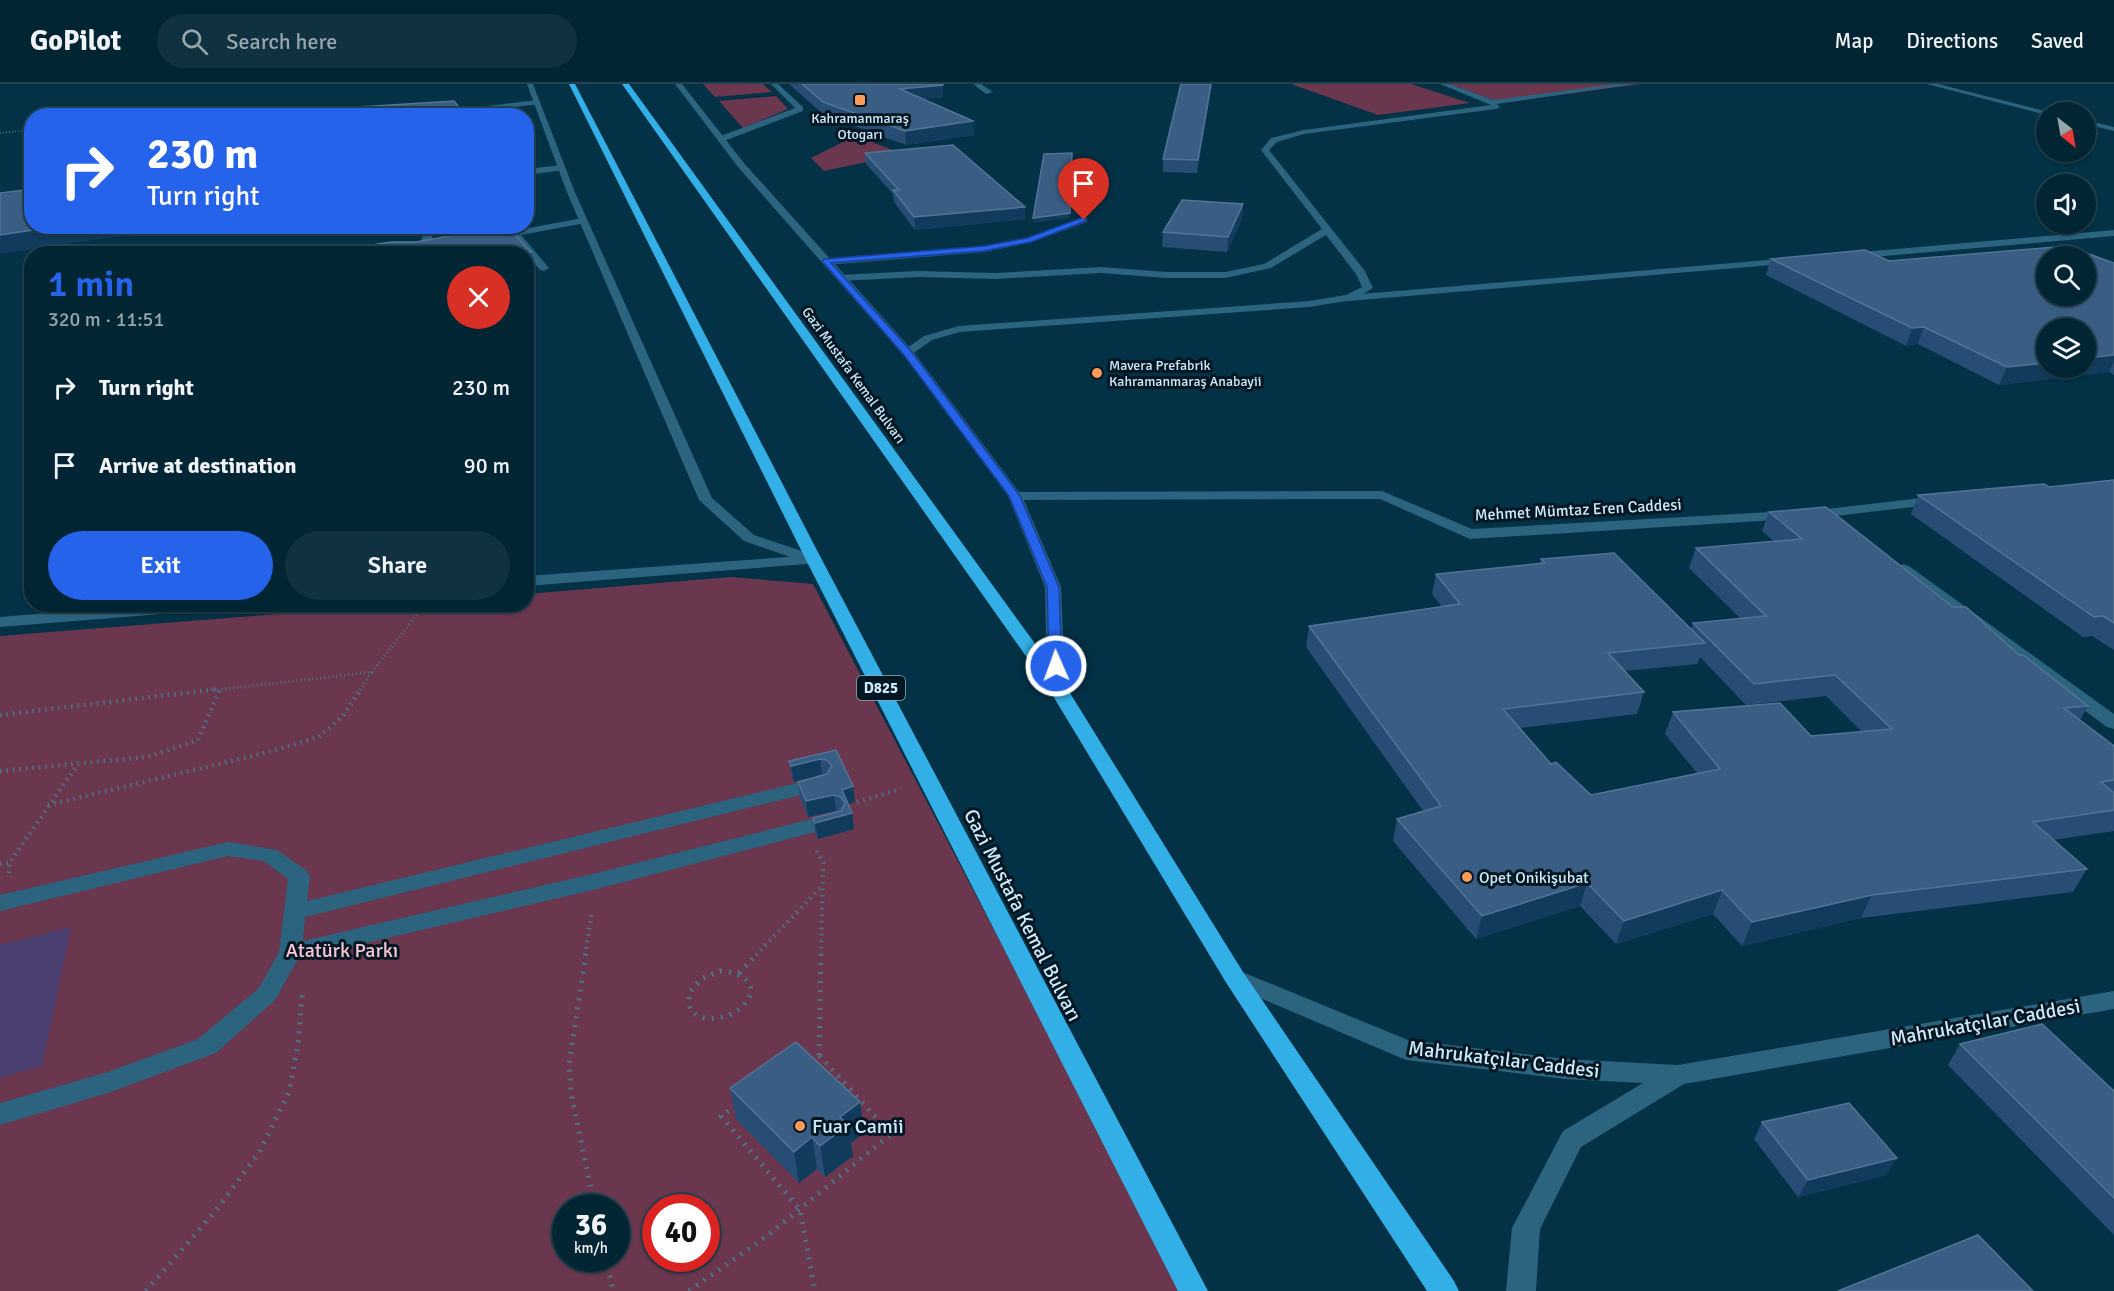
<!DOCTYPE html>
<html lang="en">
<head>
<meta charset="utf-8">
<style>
	body { margin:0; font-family:Signika,sans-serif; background:#103140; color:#f1f3f6; height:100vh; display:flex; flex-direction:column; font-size:22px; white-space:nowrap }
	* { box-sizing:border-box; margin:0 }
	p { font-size:20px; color:#96a5ac }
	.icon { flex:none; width:33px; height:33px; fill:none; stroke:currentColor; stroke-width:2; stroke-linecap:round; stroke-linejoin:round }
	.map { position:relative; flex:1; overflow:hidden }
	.panel { position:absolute; left:24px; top:162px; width:510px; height:366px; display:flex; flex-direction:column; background:#022534; border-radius:24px; box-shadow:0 2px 4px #0004,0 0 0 2px #23424f }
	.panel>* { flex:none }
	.hud { position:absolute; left:24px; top:24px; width:510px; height:126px; border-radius:24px; box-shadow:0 2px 4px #0004,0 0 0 2px #23424f; background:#2563eb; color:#fff; overflow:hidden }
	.needle { width:39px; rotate:149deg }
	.tools { position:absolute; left:2036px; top:18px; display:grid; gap:12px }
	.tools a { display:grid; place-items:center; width:60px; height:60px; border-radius:50%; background:#022534; box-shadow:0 2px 4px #0004,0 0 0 2px #23424f; font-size:30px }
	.speed { position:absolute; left:552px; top:1110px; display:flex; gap:12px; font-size:30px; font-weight:700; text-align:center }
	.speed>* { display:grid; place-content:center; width:78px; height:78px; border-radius:50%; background:#022534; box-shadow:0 2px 4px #0004,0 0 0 2px #23424f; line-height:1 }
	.speed small { font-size:15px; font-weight:400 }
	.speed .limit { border:9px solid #d22; background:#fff; color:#111 }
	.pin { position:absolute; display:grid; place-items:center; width:51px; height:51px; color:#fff; margin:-62px -26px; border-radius:50% 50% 50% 0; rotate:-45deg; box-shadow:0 0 6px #0007 }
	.pin .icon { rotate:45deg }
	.me { position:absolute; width:66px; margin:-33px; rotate:358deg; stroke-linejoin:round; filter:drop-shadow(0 0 4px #0008) }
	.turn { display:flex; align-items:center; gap:21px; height:126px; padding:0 24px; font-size:27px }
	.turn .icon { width:78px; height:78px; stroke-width:2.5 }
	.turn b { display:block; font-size:42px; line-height:51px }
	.round { display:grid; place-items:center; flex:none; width:63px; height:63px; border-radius:32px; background:#103140 }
	.summary { display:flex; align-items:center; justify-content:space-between; height:102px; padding:0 24px }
	h1 { font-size:36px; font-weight:600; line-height:45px; color:#2563eb }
	.action { display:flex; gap:12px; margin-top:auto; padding:12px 24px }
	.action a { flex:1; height:69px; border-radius:36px; background:#2563eb; color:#fff; font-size:24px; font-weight:600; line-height:69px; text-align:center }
	.action a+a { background:#103140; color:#f1f3f6 }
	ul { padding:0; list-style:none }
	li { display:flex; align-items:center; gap:18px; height:78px; padding:0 24px }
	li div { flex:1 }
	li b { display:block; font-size:22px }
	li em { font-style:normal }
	header { display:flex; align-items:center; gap:36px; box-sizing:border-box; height:84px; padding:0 30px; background:#022534; border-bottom:2px solid #23424f }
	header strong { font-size:28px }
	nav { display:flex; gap:33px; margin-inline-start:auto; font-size:21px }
	.search { width:420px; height:54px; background:#103140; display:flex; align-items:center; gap:15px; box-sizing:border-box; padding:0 21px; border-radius:33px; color:#96a5ac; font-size:22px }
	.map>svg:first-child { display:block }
</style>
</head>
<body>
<header>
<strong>GoPilot</strong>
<div class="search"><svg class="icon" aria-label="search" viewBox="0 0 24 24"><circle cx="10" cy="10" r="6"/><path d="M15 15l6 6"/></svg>Search here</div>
<nav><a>Map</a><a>Directions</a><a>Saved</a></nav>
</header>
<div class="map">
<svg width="2114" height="1207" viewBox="0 0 2114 1207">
	<rect width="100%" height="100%" fill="#033145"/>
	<g fill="#6a374e" fill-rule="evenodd">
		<path d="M703,0h60l9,8 -57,5z"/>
		<path d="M1291,0h120l59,19 -92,12z"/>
		<path d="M1448,0h192l-139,19z"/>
		<path d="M776,12l12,13 -45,19 -24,-27z"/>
		<path d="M855,52l49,18 -80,17 -13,-13z"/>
		<path d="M731,493l82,7 370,707h-1183v-655l390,-31 136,-1 1,-10zM566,1124h50v50h-50zM656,1124h50v50h-50z"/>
	</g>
	<path fill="#4c4073" d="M71,843l-29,139 -42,12v-133z"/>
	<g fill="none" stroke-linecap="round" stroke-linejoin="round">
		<g stroke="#4c7386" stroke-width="1.5" stroke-dasharray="1 2" stroke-linecap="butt">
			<path d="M257,32l106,-6"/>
			<path d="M0,49l32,-3"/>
		</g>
		<g stroke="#4c7386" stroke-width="3" stroke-dasharray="1 3" stroke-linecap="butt">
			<path d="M207,606l11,-1"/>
			<path d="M217,606l155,-18 53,-68"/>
			<path d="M360,606l12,-18"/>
		</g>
		<g stroke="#4c7386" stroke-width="4.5" stroke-dasharray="1.5 5" stroke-linecap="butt">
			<path d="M0,631l218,-26"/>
			<path d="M0,687l147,-14 51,-17 22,-51"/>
			<path d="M857,718l44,-13"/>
			<path d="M48,721l221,-53 50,-15 24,-21 18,-27"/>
			<path d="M817,767l6,12 -2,92"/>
			<path d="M0,780l10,-2"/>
			<path d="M9,789l1,-11 68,-98"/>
			<path d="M585,871l7,-43"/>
			<path d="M756,871l65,-68"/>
		</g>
		<g stroke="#4c7386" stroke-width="5" stroke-dasharray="2 7" stroke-linecap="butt">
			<path d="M586,870l-17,110 2,29 24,115"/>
			<path d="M720,887c19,0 43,13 24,34 -11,12 -45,22 -54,2 -1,-3 -1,-10 -1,-14l12,-14z"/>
			<path d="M739,889l18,-19"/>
			<path d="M811,975l8,-4 2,-101"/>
			<path d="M736,1022l-15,10 79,94 15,81"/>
			<path d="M606,1174l7,33"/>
			<path d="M146,1207l71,-82 43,-58 29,-59 9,-47 4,-50"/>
			<path d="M689,1207l78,-55 124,-102 -72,-79"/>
		</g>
		<g fill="#2c637e" fill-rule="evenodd">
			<path d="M771,0h7l25,23v4l-79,30h-6v-4l77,-29z"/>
			<path d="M973,0h8l12,8 -7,2z"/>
			<path d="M1440,0h10l43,16 122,-16h19l-137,20 3,3 -4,2 -192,25 -27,8 -8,8 96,121 8,17 -20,12 -44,7 -349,25 -28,8 -24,17 -4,-1v-6l20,-14 35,-10 350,-25 37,-6 16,-8 -6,-13 -30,-39 -55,33 -46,10h-58l-66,-5 -106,6 -78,-2 -77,4 -5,-3 5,-3 77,-4 78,2 106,-6 66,5h58l39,-8 58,-35 -61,-79 10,-12 33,-8 187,-25z"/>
			<path d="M537,16l3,4 -104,12h-28z"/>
			<path d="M562,81l3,1v4l-39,5v-6z"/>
			<path d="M583,134l3,1v4l-65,12 28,33 -5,3 -4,-1 -28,-33 -21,4 -5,-3 5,-3z"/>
			<path d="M426,142h10l-8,24 -5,3 -5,-3z"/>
			<path d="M822,693l7,1 3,5 -3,5 -524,129 -2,24 294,-68 238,-60 7,2 3,5 -3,5 -245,64 -299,70 -23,41 -59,53 -105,39 -111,33v-22l108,-31 90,-33 61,-51 20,-36 9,-73 -24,-18 -36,-5 -228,55v-16l228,-53 49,8 30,21 3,5 -3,25z"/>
		</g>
		<g fill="#2c637e" fill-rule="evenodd">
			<path d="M1927,0h11l111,28h-3v3z"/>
			<path d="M2085,36l29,7v4l-29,-7z"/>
			<path d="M1084,133l3,1v4l-55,20 -48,10 -158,13 -5,-3 5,-3 158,-13 43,-8z"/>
			<path d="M2114,146v6l-264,23 -5,-3 5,-3z"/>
			<path d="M1792,174l5,3 -1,2 -447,38 -5,-3 5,-3z"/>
			<path d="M1382,407l90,38 354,-20 113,-13 7,4 -7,4 -113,13 -356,22 -90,-40 -365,1 -7,-4 7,-4z"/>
			<path d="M814,471l6,2 2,3 -2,3 -294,23v-10z"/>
			<path d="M156,520h76l-8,5 -224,18v-10z"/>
		</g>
		<g fill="#2c637e" fill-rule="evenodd">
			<path d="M527,0h6l41,106 138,308 42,37 66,22 2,3 -2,3h-12l-64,-22 -45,-41 -133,-310z"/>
			<path d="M675,0h7l62,79 168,187 110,146 39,91 4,98 -3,4h-12l-3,-4 -2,-98 -37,-91 -104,-140 -166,-189z"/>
			<path d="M1903,480l6,2 205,148v15l-7,-2 -210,-155 -2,-3z"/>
			<path d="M1235,885l173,71 157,19 113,6 436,-74v18l-430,75 -103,63 -41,82 -4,62h-30l6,-63 51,-97 80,-48 -78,-4 -159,-19 -179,-76 -4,-6 4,-6z"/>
		</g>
		<g fill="#33afe7" fill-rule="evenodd">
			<path d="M569,0h6l247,476 386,731h-30l-372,-731z"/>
			<path d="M622,0h7l436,601 178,287 211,309 5,10h-32l-200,-307 -180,-298z"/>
		</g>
	</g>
	<g fill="#284d75" fill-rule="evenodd">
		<path d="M789,0h154v13l-19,2 50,36 -68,10 -82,-30z"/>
		<path d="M1181,0h31l-15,89 -34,-1v-13z"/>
		<path d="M865,69l160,66 -110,11 -21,-28 -1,-8 -27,-30z"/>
		<path d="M1243,120l-1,15 -15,33 -65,-5 1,-15z"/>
		<path d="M1771,175l343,4v112l-5,-3 -110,13 -81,-41 -12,2 -140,-71z"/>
		<path d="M2114,396v170l-22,-14 -9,1 -172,-123 7,-19 131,-8z"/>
		<path d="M1769,428l184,95 135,99 -8,14 34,26v85l-61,9 34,29 -14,23 -212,26 -119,28 -29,-32 -97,30 -36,-38 -104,33 -83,-98 4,-22 26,-8 -117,-164 3,-21 133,-19 -10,-13 4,-20 104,-11 1,-4 150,70 2,-6 47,-5 -51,-50 7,-20 79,-6 -13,-11zM1700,573l46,48 80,-9 36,36 -51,4 -138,-24 -8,22 32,39 -106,22 -40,-31 -31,-36 117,-14 7,-22 -19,-21 72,-7z"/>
		<path d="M836,666l19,52 -7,2 4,9 2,16 -36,10 -3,-5 -2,-16 25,-6 -2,-1 -28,6 -8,-20 -2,-15 26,-7 -30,7 -2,-5 -3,-16z"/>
		<path d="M1960,960l154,47v144l-166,-170z"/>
		<path d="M730,1004l130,14 4,31 -13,10 2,13 -28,21 -8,-8 -18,14 -63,-64z"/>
		<path d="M1762,1038l124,53 -88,22 -44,-58z"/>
	</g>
	<g fill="#113b5c">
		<path d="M943,0v13l-43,4v-12z"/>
		<path d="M1211,0h1l-15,89 1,-13z"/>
		<path d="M973,37l1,14 -68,10 -1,-14z"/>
		<path d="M1072,69l-2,65 -37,5v-5z"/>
		<path d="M1243,120l-1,15 -15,33 1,-15z"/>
		<path d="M1025,123v12l-110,11 -1,-13z"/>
		<path d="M60,142h129l-189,28v-19z"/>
		<path d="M531,168l3,14 -8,2v-14h-4z"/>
		<path d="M1924,243l-6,17 -12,2 6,-18z"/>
		<path d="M2114,271v6l-5,11 -110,13 8,-18 39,-4v5h39v-10z"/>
		<path d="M820,675l2,16 -28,7 -3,-16z"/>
		<path d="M853,702l2,16 -10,3 -3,-15z"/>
		<path d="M834,711l2,16 -28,6 -2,-16z"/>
		<path d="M852,729l2,16 -36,10 -3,-16z"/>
		<path d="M1587,799l-7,23 -104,33 6,-23z"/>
		<path d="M1722,806l-9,24 -97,30 8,-23z"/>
		<path d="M1872,811l-11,23 -119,28 10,-24z"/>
		<path d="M860,1018l4,31 -13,10 2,13 -28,21 -5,-31 20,-29z"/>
		<path d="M812,1053l5,32 -18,14 -5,-31z"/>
		<path d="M1897,1074l-11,17 -88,22 10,-17z"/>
	</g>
	<g fill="#3a5e83" stroke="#517496" stroke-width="1.5" fill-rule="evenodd">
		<path d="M802,0h141v1l-43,4 73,32 -68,10 -82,-29z"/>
		<path d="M1181,0h30l-13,76 -35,-1z"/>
		<path d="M454,17l12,15h-102l-5,-9z"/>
		<path d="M953,61l72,62 -111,10 -21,-27h6l-34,-37z"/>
		<path d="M1072,69l-2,60 -37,5 11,-64z"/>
		<path d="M32,105v37h28l-60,9v-42z"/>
		<path d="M1182,116l61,4 -15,33 -65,-5z"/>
		<path d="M503,142h4l24,26 -9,2h-187l-2,-3 58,-9h25z"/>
		<path d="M2067,162l47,17v92l-29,3v-30h-39v35l-39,4 -83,-40 -12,1 -141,-69 94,-9 24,11zM2046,172h39v40h-39z"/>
		<path d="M2114,396v143l-11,-7 -9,1 -176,-122 126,-11 5,3z"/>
		<path d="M1826,423l127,100h13l53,48h4l65,51 -24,2 50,38v34l-13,2 13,11v17l-81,12 54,47 -215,26 -120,27 -30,-32 -98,31 -37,-38 -105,33 -85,-97 44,-13 -132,-180 151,-22 -24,-30 109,-11 -4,-4 73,-6 91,90 -97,10 36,39 -141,17 48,55 5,-2 35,33 129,-26 -47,-57 107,-9 31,33 81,-7 -57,-54 -81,9 -61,-61 73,-7 -70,-68 106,-9 -33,-27z"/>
		<path d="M836,666l17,36 -11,4 10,23 -37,10 -2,-5 28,-7 4,-8 -4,-6 -7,-2 -28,6 -8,-19 29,-8 5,-8 -5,-6 -7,-1 -29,7 -2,-5z"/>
		<path d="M2042,940l72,67v107l-154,-154z"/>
		<path d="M796,958l64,60 -20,15 8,8 -28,21 -8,-9 -18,15 -64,-64z"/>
		<path d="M1849,1019l48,55 -89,22 -46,-58z"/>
		<path d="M1978,1151l55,56h-195z"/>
	</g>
	<path fill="#2563eb" stroke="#184099" stroke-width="1.5" d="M1084,133l2,4 -55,21 -47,9 -153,12 80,88 109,145 39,91 3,79 -6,4 -7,-4 -2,-79 -38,-91 -105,-141 -82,-94 3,-2 159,-13 43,-8z"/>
	<g fill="#fe9b58" stroke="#021722" stroke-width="2">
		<rect x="854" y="10" width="12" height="12" rx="3"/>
		<circle cx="1097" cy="289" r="6"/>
		<circle cx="1467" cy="793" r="6"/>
		<circle cx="800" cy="1042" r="6"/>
	</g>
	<g text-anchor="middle" stroke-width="6" stroke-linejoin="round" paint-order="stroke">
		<g font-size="14" fill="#cfeafa" stroke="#021722">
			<text x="860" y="39">Kahramanmaraş<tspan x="860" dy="16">Otogarı</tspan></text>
			<text x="1109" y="286" text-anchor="start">Mavera Prefabrik<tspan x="1109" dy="16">Kahramanmaraş Anabayii</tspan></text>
		</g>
		<g font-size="14" fill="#cfeafa" stroke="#021722">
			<text transform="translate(854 291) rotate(54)" y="5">Gazi Mustafa Kemal Bulvarı</text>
		</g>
		<rect fill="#021722" stroke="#92abb9" stroke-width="1.5" x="857" y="592" width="48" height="24" rx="4.5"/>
		<g font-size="15" font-weight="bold" fill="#cfeafa">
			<text x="881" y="609">D825</text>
		</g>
		<g font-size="16" fill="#cfeafa" stroke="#021722">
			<text transform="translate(1578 425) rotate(-3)" y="6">Mehmet Mümtaz Eren Caddesi</text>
		</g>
		<g font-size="16" fill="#cfeafa" stroke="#021722" text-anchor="start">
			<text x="1479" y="799">Opet Onikişubat</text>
		</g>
		<g font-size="20" fill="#cfeafa" stroke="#021722">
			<text transform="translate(1023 831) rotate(63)" y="7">Gazi Mustafa Kemal Bulvarı</text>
			<text transform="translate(1985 938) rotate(-10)" y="7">Mahrukatçılar Caddesi</text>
			<text transform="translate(1504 975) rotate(7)" y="7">Mahrukatçılar Caddesi</text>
		</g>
		<g font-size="20" fill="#fcc5da" stroke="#021722">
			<text x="342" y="873">Atatürk Parkı</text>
		</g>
		<g font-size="20" fill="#cfeafa" stroke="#021722" text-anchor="start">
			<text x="812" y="1049">Fuar Camii</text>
		</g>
	</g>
</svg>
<div class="tools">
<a><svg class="needle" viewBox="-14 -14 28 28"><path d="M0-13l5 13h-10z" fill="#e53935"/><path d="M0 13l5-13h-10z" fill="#96a5ac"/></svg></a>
<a><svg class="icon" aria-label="sound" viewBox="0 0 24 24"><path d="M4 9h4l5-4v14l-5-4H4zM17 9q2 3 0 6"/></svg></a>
<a><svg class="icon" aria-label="search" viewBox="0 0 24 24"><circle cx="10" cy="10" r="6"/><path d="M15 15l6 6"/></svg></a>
<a><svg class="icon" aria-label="layers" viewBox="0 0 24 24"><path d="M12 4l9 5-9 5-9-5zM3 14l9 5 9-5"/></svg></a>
</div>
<div class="speed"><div>36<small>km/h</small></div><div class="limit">40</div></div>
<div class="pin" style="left:1084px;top:136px;background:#d93025"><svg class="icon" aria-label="arrive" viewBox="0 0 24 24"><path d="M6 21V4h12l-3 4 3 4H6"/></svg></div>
<svg class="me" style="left:1056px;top:582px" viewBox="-20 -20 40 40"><circle r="17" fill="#2563eb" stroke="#fff" stroke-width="3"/><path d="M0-11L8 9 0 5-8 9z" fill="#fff"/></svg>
<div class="hud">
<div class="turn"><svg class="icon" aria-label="right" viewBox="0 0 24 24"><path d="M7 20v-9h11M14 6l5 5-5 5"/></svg><div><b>230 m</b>Turn right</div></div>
</div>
<section class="panel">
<div class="summary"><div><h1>1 min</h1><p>320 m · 11:51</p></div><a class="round" style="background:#d93025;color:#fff"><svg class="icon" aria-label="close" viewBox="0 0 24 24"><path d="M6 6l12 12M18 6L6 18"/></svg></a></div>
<ul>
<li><svg class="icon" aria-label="right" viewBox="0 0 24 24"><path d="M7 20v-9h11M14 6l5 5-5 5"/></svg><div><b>Turn right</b></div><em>230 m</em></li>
<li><svg class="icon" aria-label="arrive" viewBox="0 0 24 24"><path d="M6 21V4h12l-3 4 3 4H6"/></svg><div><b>Arrive at destination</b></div><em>90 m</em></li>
</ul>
<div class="action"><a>Exit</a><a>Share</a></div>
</section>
</div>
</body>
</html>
